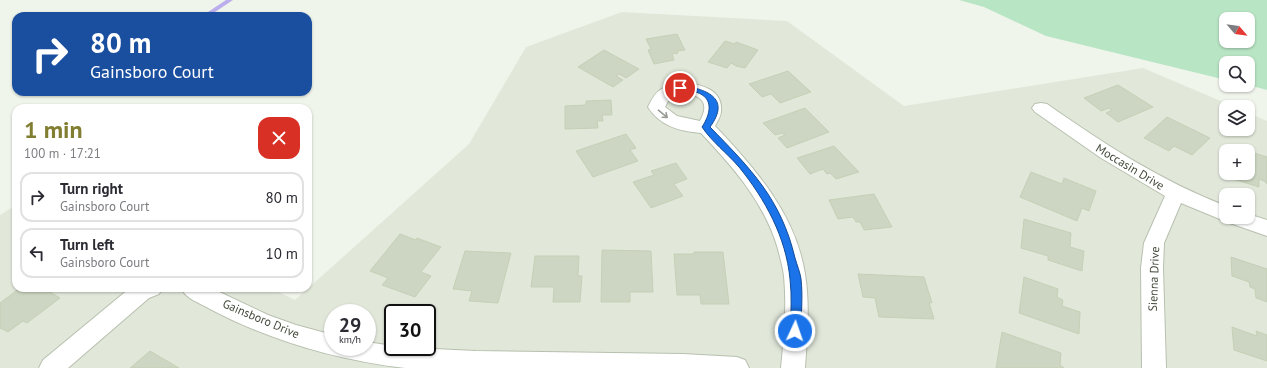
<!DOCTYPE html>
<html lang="en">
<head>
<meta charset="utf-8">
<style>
	body { margin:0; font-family:"PT Sans",sans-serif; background:#f7f7f7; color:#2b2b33; height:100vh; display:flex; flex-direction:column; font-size:15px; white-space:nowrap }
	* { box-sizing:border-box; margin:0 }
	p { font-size:13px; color:#7c7c81 }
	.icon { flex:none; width:22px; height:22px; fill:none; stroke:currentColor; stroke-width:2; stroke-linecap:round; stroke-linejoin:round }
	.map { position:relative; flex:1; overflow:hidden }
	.panel { position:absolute; left:12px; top:104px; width:300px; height:188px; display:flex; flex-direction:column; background:#fff; border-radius:12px; box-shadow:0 1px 3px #0004 }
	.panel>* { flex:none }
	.top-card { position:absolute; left:12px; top:12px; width:300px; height:84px; border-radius:12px; box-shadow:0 1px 3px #0004; background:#1a4fa0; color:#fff; overflow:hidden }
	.needle { width:26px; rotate:118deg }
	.buttons { position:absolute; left:1219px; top:12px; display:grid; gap:8px }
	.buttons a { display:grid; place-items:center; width:36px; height:36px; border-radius:8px; background:#fff; box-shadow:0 1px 3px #0004; font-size:20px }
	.speed { position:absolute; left:324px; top:304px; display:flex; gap:8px; font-size:20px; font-weight:700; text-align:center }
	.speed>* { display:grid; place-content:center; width:52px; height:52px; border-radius:50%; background:#fff; box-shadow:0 1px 3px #0004; line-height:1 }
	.speed small { font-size:10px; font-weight:400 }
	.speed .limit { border:2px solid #111; border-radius:6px; background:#fff; color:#111 }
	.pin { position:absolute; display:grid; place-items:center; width:34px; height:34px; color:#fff; margin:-17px; border:2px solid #fff; border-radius:50%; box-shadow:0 1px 4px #0007 }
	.me { position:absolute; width:44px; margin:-22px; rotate:3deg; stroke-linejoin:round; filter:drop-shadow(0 0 3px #0008) }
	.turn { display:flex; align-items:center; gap:14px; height:84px; padding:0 12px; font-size:18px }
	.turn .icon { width:52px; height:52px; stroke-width:2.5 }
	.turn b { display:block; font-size:28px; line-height:34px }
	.round { display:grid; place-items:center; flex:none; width:42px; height:42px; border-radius:12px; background:#f7f7f7 }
	.head { display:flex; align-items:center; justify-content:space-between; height:68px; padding:0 12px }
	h1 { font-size:24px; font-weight:700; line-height:30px; color:#817d31 }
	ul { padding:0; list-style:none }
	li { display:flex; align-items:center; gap:12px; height:50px; margin:0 8px 6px; padding:0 4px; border:2px solid #e1e1e2; border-radius:12px }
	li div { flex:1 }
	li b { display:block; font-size:15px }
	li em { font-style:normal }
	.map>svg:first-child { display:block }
</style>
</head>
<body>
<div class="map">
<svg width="1267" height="368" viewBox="0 0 1267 368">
	<rect width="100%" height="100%" fill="#f0f5ec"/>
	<path fill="#e1e8da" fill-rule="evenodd" d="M622,12l165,9 117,85 239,-38 92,39h-9v22h22v-16l19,8v247h-1267v-153l16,-10v83h254l25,12 174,-156 57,-97zM1226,151h22v22h-22zM1226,195h22v22h-22zM333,313h34v34h-34zM393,313h34v34h-34z"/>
	<path fill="#b8e5c4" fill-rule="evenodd" d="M959,0h308v90l-19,-5v-22h-22v17l-180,-44 -62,-29zM1226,19h22v22h-22z"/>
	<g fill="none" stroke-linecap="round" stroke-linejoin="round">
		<path fill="#bbaeec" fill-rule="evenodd" d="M226,0h7l-24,16h-7z"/>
	</g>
	<g fill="#cdd6c2" stroke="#c5d0b6">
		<path d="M677,34l8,16 -8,1 1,2 -6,1 2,6 -20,4 -6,-14 3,-1 -5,-10z"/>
		<path d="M725,41l10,3 1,-2 22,8 -13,18 -9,-2 -5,-3 -4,5 -19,-6z"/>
		<path d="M604,50l35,19 -13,9 -7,-4 -3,2 7,4 -10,7 -35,-20z"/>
		<path d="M788,71l23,21 -31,11 -9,-9 -9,3 -13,-13z"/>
		<path d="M1118,85l35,22 -35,15 -12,-9 6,-3 -3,-2 -8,3 -17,-13z"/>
		<path d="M611,100l1,15h-10l1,6h-6l1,7 -33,1v-23l21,-1v-4z"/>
		<path d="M805,108l24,24 -42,16 -9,-10 7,-3 -3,-2 -7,2 -12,-12z"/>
		<path d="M1167,117l43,21 -18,17 -18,-9 -5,5 -25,-13z"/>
		<path d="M626,134l10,14 -6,2 8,11 -45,16 -17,-26z"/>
		<path d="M834,146l25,26 -23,7 -6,-6 -3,1 -4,-5 -13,5 -13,-16z"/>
		<path d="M1248,151l19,6v27l-3,-3 -5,-2v8l-29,-9v-5h18z"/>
		<path d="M676,163l11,16 -13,5 9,12 -32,12 -18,-26 21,-7 -3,-4z"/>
		<path d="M1031,172l31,12 2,-6 32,13 -7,20 -7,-3 -5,13 -57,-24z"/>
		<path d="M874,194l18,33 -28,3 -4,-8h-4l-3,-5 -15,2 -9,-19z"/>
		<path d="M1024,219l47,14 -1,14 14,4 -2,20 -34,-11v-4l-27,-8z"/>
		<path d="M400,234l16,6 1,-2 24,9 -20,25 10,4 -16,21 -33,-12 6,-7 -18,-7z"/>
		<path d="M602,250l49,1 2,41h-23v10h-29z"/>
		<path d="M465,251l46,2 -13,50 -29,-2 3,-10 -19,-2z"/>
		<path d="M694,252h29l6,52h-28l-1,-9h-23l-3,-41h20z"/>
		<path d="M535,256h44l-1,20h4l-2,26h-27l1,-15h-23z"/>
		<path d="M1231,257l36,12v33l-11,-4 -1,-9 -5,-2 -1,-5 -17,-6z"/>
		<path d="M858,274l66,3 8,26 -3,-1 5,17 -55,-2 -4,-19 -12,-1z"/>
		<path d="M1024,277l34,12 -1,8 6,3 -1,6 18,6 -1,22 -60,-21z"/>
		<path d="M20,288h23l17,10 -33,25 -4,-2 -15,11 -8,-4v-25z"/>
		<path d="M1232,327l25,9 -1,-5 11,4v26l-33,-11z"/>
		<path d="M1002,332l59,21 -1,12 4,3h-68z"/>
		<path d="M150,351l29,17h-49z"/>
	</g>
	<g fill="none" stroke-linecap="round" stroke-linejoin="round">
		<defs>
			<g id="minor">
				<path d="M683,83c17,1 40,6 38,28 0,5 -4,11 -6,15 40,42 81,89 90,148 5,31 2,63 0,94h-24c3,-31 6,-61 3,-92 -1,-9 -4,-18 -6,-27 -14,-47 -44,-81 -77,-116 -22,-2 -41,-7 -53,-26 9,-19 14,-20 35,-24zM683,93c19,2 27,10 17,28l-23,-5 -12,-9c4,-9 8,-12 18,-14z"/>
				<path d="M1041,103l6,1c57,40 114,77 179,102v11h22v-3l19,6v16l-40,-14 -46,-19 -17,40 -1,25 3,100h-24l-1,-100 3,-25 21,-47 -64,-38 -66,-46 -3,-4 3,-4z"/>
				<path d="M130,288h32l-3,6 -10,4 -81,70h-29l4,-8z"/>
				<path d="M181,288h30l57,27 28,10 37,10v12h34v-5l26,4v1l83,4 207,3 54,3 8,3 4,8h-344c-68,-8 -134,-27 -195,-59 -10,-6 -24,-10 -29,-21z"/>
			</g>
		</defs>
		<use href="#minor" stroke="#b8c0af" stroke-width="2"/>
		<use href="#minor" fill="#fff" fill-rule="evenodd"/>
	</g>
	<defs><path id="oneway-shaft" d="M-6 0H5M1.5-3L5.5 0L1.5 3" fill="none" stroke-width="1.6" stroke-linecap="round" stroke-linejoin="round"/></defs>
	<use stroke="#989b93" href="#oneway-shaft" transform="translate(663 114) rotate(40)"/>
	<path fill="#1a73e8" stroke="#114b97" d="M680,85c25,4 52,12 30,42 41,42 71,72 85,131 2,7 5,14 6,21 2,17 0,35 0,52l-2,3 -4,2 -4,-2 -1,-3c1,-17 2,-35 0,-52 -4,-42 -25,-80 -51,-112 -12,-14 -27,-25 -37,-40 8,-12 13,-29 -6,-35 -6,-1 -13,-1 -19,-3v-3z"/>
	<g text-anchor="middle" stroke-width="3" stroke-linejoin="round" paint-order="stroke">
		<g font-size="12" fill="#43493a" stroke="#fff">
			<text transform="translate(1130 167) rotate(31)" y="4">Moccasin Drive</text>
			<text transform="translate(1154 279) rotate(-88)" y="4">Sienna Drive</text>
			<text transform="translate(261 319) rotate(23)" y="4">Gainsboro Drive</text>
		</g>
	</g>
</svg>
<div class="buttons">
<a><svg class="needle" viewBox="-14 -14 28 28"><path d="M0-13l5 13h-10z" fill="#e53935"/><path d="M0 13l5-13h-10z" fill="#7c7c81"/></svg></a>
<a><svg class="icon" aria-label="search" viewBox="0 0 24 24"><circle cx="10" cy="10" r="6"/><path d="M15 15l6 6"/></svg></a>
<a><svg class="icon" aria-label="layers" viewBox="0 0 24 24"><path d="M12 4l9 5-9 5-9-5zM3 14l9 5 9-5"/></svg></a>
<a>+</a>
<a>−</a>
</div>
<div class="speed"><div>29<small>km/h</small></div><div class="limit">30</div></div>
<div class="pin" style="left:680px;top:88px;background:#d93025"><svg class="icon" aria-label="arrive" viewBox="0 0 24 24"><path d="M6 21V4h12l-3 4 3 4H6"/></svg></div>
<svg class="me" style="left:795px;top:331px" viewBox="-20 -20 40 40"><circle r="17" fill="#1a73e8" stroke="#fff" stroke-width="3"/><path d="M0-11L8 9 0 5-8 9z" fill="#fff"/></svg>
<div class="top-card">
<div class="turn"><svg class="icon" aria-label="right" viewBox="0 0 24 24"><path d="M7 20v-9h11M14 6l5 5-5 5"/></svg><div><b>80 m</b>Gainsboro Court</div></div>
</div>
<section class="panel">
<div class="head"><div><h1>1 min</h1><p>100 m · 17:21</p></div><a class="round" style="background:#d93025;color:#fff"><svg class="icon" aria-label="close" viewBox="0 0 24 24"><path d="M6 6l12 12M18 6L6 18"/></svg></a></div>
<ul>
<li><svg class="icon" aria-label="right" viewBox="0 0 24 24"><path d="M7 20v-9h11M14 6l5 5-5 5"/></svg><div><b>Turn right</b><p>Gainsboro Court</p></div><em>80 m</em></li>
<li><svg class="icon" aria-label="left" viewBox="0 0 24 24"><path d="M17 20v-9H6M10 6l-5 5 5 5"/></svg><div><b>Turn left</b><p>Gainsboro Court</p></div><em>10 m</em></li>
</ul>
</section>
</div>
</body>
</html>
